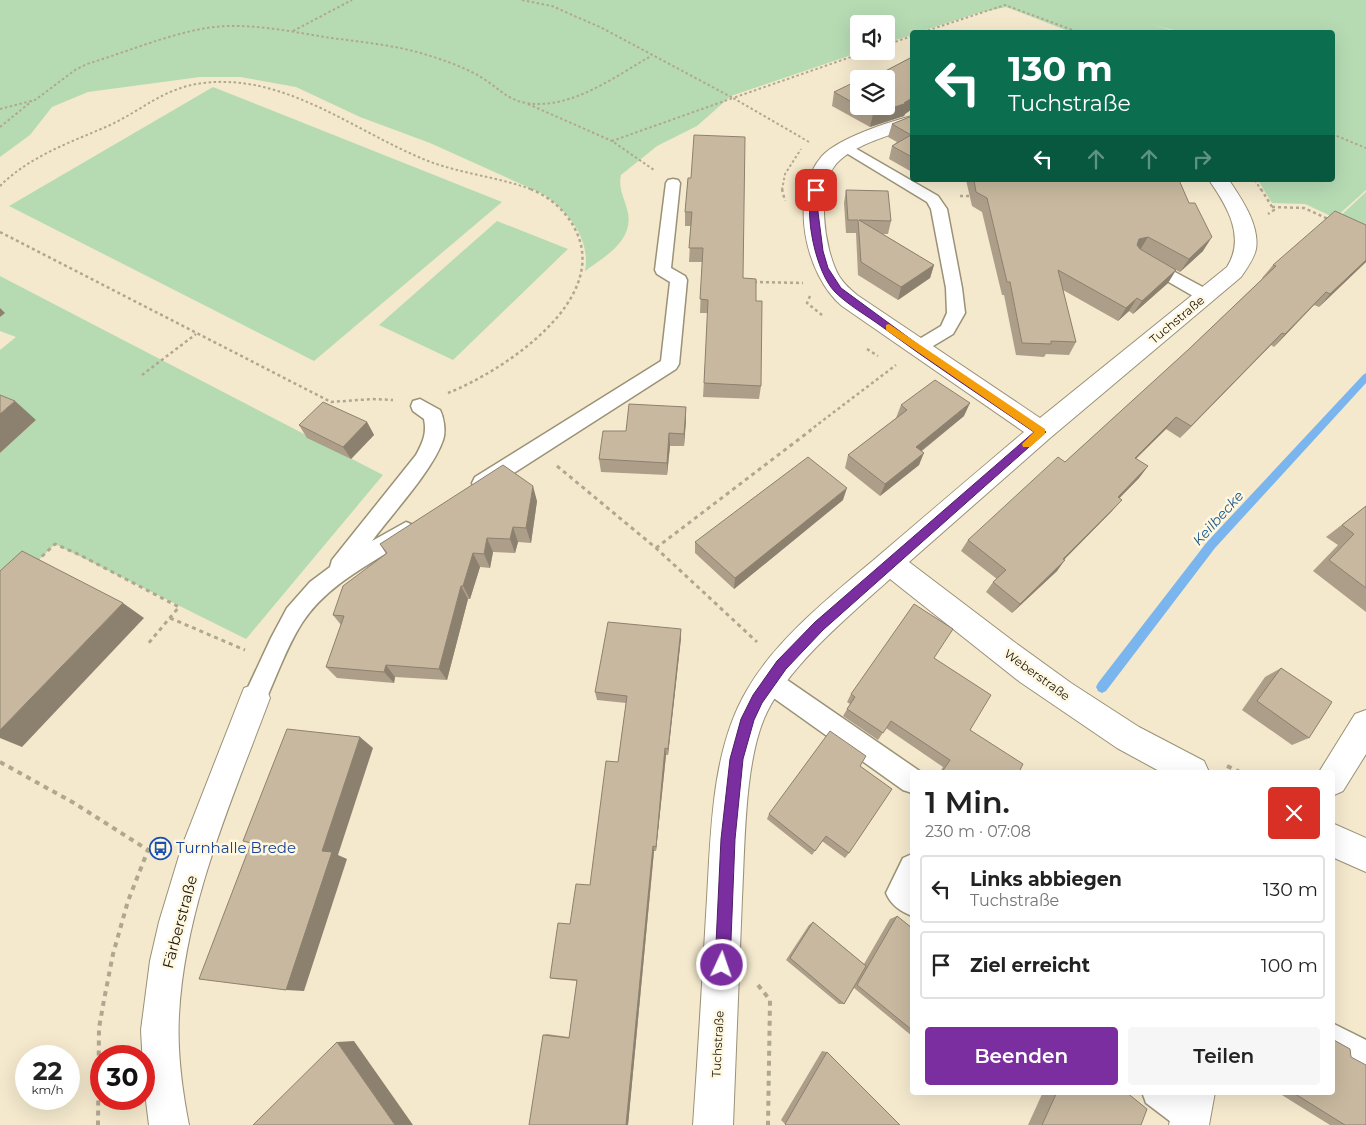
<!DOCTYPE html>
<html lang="de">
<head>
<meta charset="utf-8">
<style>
	body { margin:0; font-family:Montserrat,sans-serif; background:#f6f6f6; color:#222; height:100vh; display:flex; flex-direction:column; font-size:19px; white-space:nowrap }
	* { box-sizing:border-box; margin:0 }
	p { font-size:16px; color:#767676 }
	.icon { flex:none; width:28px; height:28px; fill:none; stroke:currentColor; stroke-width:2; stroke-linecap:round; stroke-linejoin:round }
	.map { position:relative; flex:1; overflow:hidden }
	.side { position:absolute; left:910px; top:770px; width:425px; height:325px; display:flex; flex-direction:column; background:#fff; border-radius:5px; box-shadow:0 5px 20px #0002 }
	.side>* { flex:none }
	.banner { position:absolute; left:910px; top:30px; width:425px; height:152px; border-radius:5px; box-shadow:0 5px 20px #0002; background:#0b6e4f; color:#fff; overflow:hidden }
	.tools { position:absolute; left:850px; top:15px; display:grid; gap:10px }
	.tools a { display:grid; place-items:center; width:45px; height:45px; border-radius:5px; background:#fff; box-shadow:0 5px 20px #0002; font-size:25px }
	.speed { position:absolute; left:15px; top:1045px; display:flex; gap:10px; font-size:25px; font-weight:700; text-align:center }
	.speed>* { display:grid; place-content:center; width:65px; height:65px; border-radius:50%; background:#fff; box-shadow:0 5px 20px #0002; line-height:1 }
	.speed small { font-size:12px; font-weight:400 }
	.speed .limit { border:8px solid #d22; background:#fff; color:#111 }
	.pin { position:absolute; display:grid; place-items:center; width:42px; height:42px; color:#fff; margin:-21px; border-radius:10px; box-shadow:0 2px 8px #0006 }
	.me { position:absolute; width:55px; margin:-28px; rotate:3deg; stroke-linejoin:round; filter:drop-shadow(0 0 4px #0008) }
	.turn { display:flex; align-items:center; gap:18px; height:105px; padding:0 15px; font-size:22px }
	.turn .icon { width:65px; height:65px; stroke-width:2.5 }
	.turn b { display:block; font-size:35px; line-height:42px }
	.lanes { display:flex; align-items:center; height:48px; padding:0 15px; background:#0003; justify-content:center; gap:25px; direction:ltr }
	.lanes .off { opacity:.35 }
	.round { display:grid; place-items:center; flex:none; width:52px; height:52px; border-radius:5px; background:#f6f6f6 }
	.overview { display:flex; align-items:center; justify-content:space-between; height:85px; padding:0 15px }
	h1 { font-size:30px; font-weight:600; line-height:38px }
	.button { display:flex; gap:10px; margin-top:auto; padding:10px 15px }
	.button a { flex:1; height:58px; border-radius:5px; background:#7a2ea0; color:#fff; font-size:20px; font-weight:600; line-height:58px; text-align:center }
	.button a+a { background:#f6f6f6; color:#222 }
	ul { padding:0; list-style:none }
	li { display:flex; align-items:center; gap:15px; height:68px; margin:0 10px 8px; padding:0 5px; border:2px solid #e0e0e0; border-radius:5px }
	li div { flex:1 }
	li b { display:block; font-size:19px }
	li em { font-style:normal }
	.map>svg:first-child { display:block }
</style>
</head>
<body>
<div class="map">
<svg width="1366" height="1125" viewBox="0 0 1366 1125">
	<rect width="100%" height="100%" fill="#f4e9cd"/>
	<g fill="#b6dbb3">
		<path d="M0,0h1366v190l-31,28 -30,-14 -33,-1 -14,-23h74v-148h-151l-31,-8 28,8h-107l-65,-25 -28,6 -59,19h-7v3l-26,8v-19h-27v27h4l-132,45 -34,30 -40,20 -36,29c-3,13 3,22 6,34 9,30 -21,47 -42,62 6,-32 -17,-60 -42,-77l-113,-51 -70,-26 -64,-30 -56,-10h-40l-112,15 -36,15 -22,28 -30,22z"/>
		<path d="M213,87l289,115 -188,159 -305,-155z"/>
		<path d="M1366,192v40l-29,-13z"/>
		<path d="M497,221l71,28 -115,111 -74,-35z"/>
		<path d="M0,276l383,199 -137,164 -191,-95 -55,54v-145l36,-33 -36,-13v-57l16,-13 -16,-6v-14l4,-4 -4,-1z"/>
	</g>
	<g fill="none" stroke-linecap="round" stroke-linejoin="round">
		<path fill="#7ab5ee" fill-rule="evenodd" d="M1366,373v10l-151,165 -109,143 -4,2 -4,-2 -2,-4 2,-4 109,-141 156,-167z"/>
		<defs>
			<g id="service">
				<path d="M848,144l90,52 9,13 15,79 3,25 -12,21 -30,18 -6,2 -6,-2 -3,-4 3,-4 30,-18 6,-13 -1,-25 -15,-79 -4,-7 -84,-51 -2,-3 2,-3z"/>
				<path d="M673,179l5,1 2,3 -9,85 14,8 2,4 -8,84 -3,5 -187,120 -7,2 -7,-2 -3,-6 3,-6 186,-116 9,-79 -13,-8 -2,-4 11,-87 2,-3z"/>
				<path d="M1147,257l65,35 2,4 -2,4 -6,2 -6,-2 -59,-34 -2,-4 2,-4z"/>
				<path d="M420,399l20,11c4,8 6,21 3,30 -10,30 -51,74 -71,101l34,-19 7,3 3,6 -3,6c-39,25 -85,46 -111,86 -16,25 -26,55 -39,83l-8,3 -8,-3 -4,-8 28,-60 16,-30 23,-26 20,-15 2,-7 84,-105c7,-13 11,-22 8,-36l-11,-8 -2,-5 2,-5z"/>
				<path d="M769,670l8,3 144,99h-9v21l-9,-3 -142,-101 -4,-8 4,-8z"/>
				<path d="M912,854v62c-12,-5 -21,-11 -26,-23l17,-35z"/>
				<path d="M1332,1023l34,17v32l-34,-18z"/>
				<path d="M1142,1092h40l20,15 4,11 -3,7h-28l-29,-22z"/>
			</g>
			<g id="minor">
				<path d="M912,116v11c-23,9 -53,16 -72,33 -26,22 -16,90 -1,116 5,8 12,14 18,19l183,123 187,-151c19,-30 0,-61 -18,-87h20c12,18 31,45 27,69 -2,10 -9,19 -15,28l-191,161 -141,124 104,79 58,42 68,44 65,34 5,11h-48l-44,-24 -97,-66 -130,-103c-40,36 -99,85 -123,133 -23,47 -22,133 -25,186 -3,76 -6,151 -9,227h-40c5,-70 9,-140 13,-210 5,-73 3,-161 41,-225 29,-51 85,-95 129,-132 49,-42 98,-84 148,-126l-182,-126c-37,-31 -54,-111 -20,-150 17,-18 66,-34 90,-40z"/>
				<path d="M255,684l11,4 4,10c-38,102 -85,207 -91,317 -2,37 3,74 10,110h-40l-5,-40 -3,-55 9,-69 9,-39 23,-76 58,-148 4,-10z"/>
				<path d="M1366,710v44l-23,37 -11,5v-24h-13l36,-58z"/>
				<path d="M1332,823l34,15v34l-34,-15z"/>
				<path d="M1176,1092h39l-6,33h-40z"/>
			</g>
		</defs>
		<use href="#service" stroke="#9a9176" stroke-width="3"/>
		<use href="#minor" stroke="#9a9176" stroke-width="2"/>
		<g stroke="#b0a791" stroke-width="2" stroke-dasharray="2.5 2.5" stroke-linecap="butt">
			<path d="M522,0l30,6 50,22 131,70 -121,43 42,29"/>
			<path d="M293,31l59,-31"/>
			<path d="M923,32l82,-27 73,27"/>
			<path d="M886,45l26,-9"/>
			<path d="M528,104l84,37"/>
			<path d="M0,109l35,-9 40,-30 12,-6c36,-11 72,-26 109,-34 44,-10 91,1 135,8 31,4 63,7 93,16 20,6 43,14 60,25 14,9 24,21 42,24 45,7 88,-26 125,-47"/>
			<path d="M0,127l32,-26"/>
			<path d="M1332,134l34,14"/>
			<path d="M809,142l-76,-44 135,-47"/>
			<path d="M1255,180l6,10"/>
			<path d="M0,186c30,-30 69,-43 108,-60 35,-16 55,-38 95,-43 83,-10 152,49 225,78 34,13 71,16 105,29"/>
			<path d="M782,190l3,-16 16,-25"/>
		</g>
		<g stroke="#b0a791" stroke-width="2.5" stroke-dasharray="3 3" stroke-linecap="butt">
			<path d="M782,189l3,12"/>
			<path d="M1261,189l13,21 -6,4"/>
			<path d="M960,196h14"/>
			<path d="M1272,207l32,1 24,11"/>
			<path d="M0,232l331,170 42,-3 20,1"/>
			<path d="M754,282l49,1"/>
			<path d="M810,296l-3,7 15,12"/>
			<path d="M867,349l11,7"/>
			<path d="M142,375l54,-41"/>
			<path d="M448,393c55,-22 164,-93 127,-164 -9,-18 -26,-33 -45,-40"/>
			<path d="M809,431l87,-66"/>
		</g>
		<g stroke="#b0a791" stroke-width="3" stroke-dasharray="4 4" stroke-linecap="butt">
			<path d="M557,466l99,82 101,94"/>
			<path d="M656,548l155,-118"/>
			<path d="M36,562l19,-18 27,12 97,51 -32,38"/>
			<path d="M170,618l75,32"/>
		</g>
		<g stroke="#b0a791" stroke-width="4" stroke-dasharray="5 5" stroke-linecap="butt">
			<path d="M0,762l74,41 74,47 -20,51 -15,53 -9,46 -5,28 -1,97"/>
			<path d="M1227,766l13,6"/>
			<path d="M758,985l12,15 -2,125"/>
		</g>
		<use href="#service" fill="#fff" fill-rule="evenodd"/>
		<use href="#minor" fill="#fff" fill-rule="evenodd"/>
	</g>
	<g fill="#ac9e89">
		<path d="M912,57v52l-7,5 -1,2 -34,11 -38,-21 2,-14 40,-15z"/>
		<path d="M912,116v56l-23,-13 3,-13 5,-4 -9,-5 4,-13z"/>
		<path d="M688,178l68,123 5,85 -2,13 -56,-2 5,-84h-8l2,-51h-13l2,-36h-6v-14z"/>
		<path d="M966,180h213l24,71 -23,21 -4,-2 -8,13 -35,31 -4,-3 -11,10 -55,-31 13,52 -7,13 -23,-1 -2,3 -28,-2 -12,-60h-2l-20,-83 -10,-6z"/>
		<path d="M846,190l45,31 -3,13h-5l51,31 -4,13 -32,22 -40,-25 -2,-42h-10l-2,-30z"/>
		<path d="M1366,262l-47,45 -5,-2 -40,42 -3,-2 -91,93 -14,-9 -30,30 12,7 -9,12 -20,20 -7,13 -48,48 -7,12 -45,42 -26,-21 7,-10 4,-3 -36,-28 7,-11 97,-78 124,-113 74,-71h-1l11,-13z"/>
		<path d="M901,405l63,11 -42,35 -3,14 -39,31 -35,-28 3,-13 48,-37z"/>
		<path d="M686,407v13l-2,26h-14l-3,29 -66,-3 -2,-13 27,-28z"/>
		<path d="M367,422l7,13 -23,24 -44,-21 -8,-13z"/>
		<path d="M843,500l-109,89 -39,-36v-11z"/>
		<path d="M537,501l-6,42 -13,-1 -3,11 -22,-1 -3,16 -10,-1 -10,32h-2l-21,81 -52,-3 -1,6 -57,-5 -11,-11 15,-42 -8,-10 53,-61 -6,-10z"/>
		<path d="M1366,506v106l-53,-41 25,-26 -12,-8z"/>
		<path d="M681,629v9l-13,117h-2l-10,96h-2l-26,274 -85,-90 4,-1 22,3 8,-56 -23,-2 -4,-1 20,-54 20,-39 28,-123 8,-59 -29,-3 -2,-8z"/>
		<path d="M934,658l36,72 49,42h-79l3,-5 -57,-39 -8,12 -35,-24 7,-12 -3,-2 4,-8z"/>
		<path d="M1281,668l28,70 -17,7 -50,-35 23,-33z"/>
		<path d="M860,766l-11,87 -4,5 -23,-17 -10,14 -45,-36 2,-5z"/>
		<path d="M897,916l15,12v108l-58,-48 -10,16h-5l-53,-44 23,-35 4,-3 51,42 26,-45z"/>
		<path d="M822,1051l5,1 -41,73 -5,-5z"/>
		<path d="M1351,1057l15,68h-36l-53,-33h55z"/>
		<path d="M1043,1092h83l15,33h-113z"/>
	</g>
	<g fill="#8c816f">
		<path d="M912,98v11l-7,5 -1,2 -34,11 3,-13 31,-11z"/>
		<path d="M1148,237l-8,13 -9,2 8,-13z"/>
		<path d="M1212,237l-9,14 -23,21 9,-13z"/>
		<path d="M1366,260v2l-47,45 11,-13z"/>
		<path d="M934,265l-4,13 -32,22 3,-13z"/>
		<path d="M1176,270l-8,13 -35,31 9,-13z"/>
		<path d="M1326,292l-12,13 -40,42 11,-13z"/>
		<path d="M1137,298l-8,13 -11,10 8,-13z"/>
		<path d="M0,308l5,5 -5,4z"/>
		<path d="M1282,333l-11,12 -91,93 11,-12z"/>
		<path d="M15,401l21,19 -36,33v-39z"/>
		<path d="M970,403l-6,13 -53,43 5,-12z"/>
		<path d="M686,407v13l-2,26v-12z"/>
		<path d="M1176,417l-10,12 -41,40 10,-11z"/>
		<path d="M367,422l7,13 -23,24 -8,-12z"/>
		<path d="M669,433l1,13 -3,29v-12z"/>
		<path d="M924,453l-5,12 -39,31 5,-12z"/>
		<path d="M1148,466l-9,12 -30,31 9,-12z"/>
		<path d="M533,486l4,15 -6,42 -5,-15z"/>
		<path d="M847,488l-4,12 -109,89 1,-11z"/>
		<path d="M1122,500l-10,11 -57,58 8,-10z"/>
		<path d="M513,527l5,15 -3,11 -5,-14z"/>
		<path d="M487,538l6,14 -3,16 -6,-14z"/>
		<path d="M473,553l7,14 -10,32 -7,-13z"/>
		<path d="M1065,560l-8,11 -45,42 8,-9z"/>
		<path d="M461,586l7,13 -21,81 -8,-11z"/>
		<path d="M123,603l21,15 -122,129 -22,-9v-8z"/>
		<path d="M681,629v9l-13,117v-6z"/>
		<path d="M386,665l9,12 -1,6 -10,-11z"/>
		<path d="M360,737l13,11 -35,107 9,4 -43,132 -18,-1 36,-139z"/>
		<path d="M665,748l1,7 -10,96v-4z"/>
		<path d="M653,846l1,5 -26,274h-2z"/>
		<path d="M354,1041l59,84h-18l-58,-83z"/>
	</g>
	<g fill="#c8b89f" stroke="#8c816f">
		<path d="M912,57v41l-8,5h3l-34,11 -14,-8h27v-27h-25l8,-4 5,2z"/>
		<path d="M859,80v26l-25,-14z"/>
		<path d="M912,116v41l-20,-11 19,-11 -19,-11z"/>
		<path d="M694,135l51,2 -2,141 13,1v22h6l-1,85 -57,-3 4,-83 -8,-1 3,-51h-14l3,-36h-7l3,-34h3z"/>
		<path d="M974,180h205l10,23h6l17,34 -23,22 -41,-22 -9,2 -2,6 3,4 36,21 -34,31 -5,-3 -11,10 -68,-38 18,72 -25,-1v3l-29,-1 -12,-61h-3l-20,-84 -11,-6z"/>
		<path d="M846,190l42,1 3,30 -32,-1 75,45 -33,22 -40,-25 -3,-42h-10z"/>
		<path d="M1335,211l31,14v35l-36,34 -4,-2 -41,42 -3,-1 -91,93 -15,-9 -41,41 13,8 -30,31 4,3 -59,59 2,1 -45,44 -27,-22 13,-12 -38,-30 90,-83 7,5 124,-113 87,-83 -3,-1z"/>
		<path d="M935,380l35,23 -54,44 8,6 -39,31 -37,-29 59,-45 -6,-5z"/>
		<path d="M0,395l15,6 -15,13z"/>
		<path d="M323,402l44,20 -24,25 -44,-22z"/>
		<path d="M629,404l57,3 -2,27 -15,-1 -2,30 -68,-4 4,-28h23z"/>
		<path d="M808,457l39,31 -112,90 -40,-36z"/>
		<path d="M503,465l30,21 -7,42 -13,-1 -3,12 -23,-1 -3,16 -11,-1 -10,33h-2l-22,83 -53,-4 -2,7 -58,-5 18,-51 -11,-1 10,-29 44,-33 -7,-9z"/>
		<path d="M1366,506v82l-37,-28 25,-26 -12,-9z"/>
		<path d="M22,551l101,52 -123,127v-159z"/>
		<path d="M914,604l39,25 -19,29 57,37 -21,35 53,34 -4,8h-77l8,-12 -59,-39 -8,12 -36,-24 8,-12 -4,-3z"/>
		<path d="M608,622l73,7 -13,120 -3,-1 -9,99 -3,-1 -27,279h-97l14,-90 26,3 8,-58 -27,-2 8,-55 12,1 6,-40 14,1 16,-124 12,1 9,-66 -32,-4z"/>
		<path d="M1281,668l51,34 -23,36 -52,-37z"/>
		<path d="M287,729l73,8 -38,114 10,1 -46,138 -87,-11 52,-136 -8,-2z"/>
		<path d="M830,731l36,25 -6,10 32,23 -43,64 -23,-17 -11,15 -46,-37z"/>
		<path d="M897,916l15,12v102l-55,-45z"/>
		<path d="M813,922l53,44 -22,38 -54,-46z"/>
		<path d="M1332,1039l18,10 1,8 15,8v60h-21l-53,-33h40z"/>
		<path d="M337,1042l58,83h-142z"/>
		<path d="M827,1052l73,73h-114l-1,-1z"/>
		<path d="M1057,1092h69l21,17 -6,16h-99z"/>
	</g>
	<path fill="#7a2ea0" stroke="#4f1e68" d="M813,188l7,2 -2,22 5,39 5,17 13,20 79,58 126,86 -223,198 -37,39 -24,34 -8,17 -11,39 -8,80 -5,126 -2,5 -6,2 -5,-2 -2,-5 6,-126 9,-80 11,-40 12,-24 24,-34 38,-39 219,-190c-51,-35 -103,-69 -153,-106 -15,-11 -33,-21 -46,-34 -19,-19 -32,-79 -22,-104z"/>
	<path fill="#f59e0b" d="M889,324l156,105v5l-15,13h-7l-1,-3 12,-12 -148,-102v-5z"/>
	<defs>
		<symbol id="bus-ring" viewBox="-11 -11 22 22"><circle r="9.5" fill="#fff7e0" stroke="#1a4fb4" stroke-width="1.5"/><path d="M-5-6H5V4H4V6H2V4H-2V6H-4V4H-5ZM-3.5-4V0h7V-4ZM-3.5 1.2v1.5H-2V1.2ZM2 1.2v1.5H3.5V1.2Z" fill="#1a4fb4"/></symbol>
	</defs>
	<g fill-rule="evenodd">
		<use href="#bus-ring" x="148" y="836" width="25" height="25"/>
	</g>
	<g text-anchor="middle" stroke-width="5" stroke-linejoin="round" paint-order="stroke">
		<g font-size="12" fill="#17140a" stroke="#fff7e0">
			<text transform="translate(1177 320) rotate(-40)" y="4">Tuchstraße</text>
			<text transform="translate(1037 675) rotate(36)" y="4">Weberstraße</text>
			<text transform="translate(718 1044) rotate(-87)" y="4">Tuchstraße</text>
		</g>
		<g font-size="14" font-style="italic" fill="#17578b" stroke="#fff7e0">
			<text transform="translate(1218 518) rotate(-48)" y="5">Keilbecke</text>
		</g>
		<g font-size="15" fill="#164399" stroke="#fff7e0" text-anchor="start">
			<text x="176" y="853">Turnhalle Brede</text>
		</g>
		<g font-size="15" fill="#17140a" stroke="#fff7e0">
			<text transform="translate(180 922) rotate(-75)" y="5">Färberstraße</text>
		</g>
	</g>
</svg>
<div class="tools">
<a><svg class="icon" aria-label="sound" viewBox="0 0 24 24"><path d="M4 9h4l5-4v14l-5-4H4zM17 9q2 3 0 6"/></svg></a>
<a><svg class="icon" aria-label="layers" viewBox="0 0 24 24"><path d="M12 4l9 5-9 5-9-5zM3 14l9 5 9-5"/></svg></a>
</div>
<div class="speed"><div>22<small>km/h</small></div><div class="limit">30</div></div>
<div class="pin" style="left:816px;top:190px;background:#d93025"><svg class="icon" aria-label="arrive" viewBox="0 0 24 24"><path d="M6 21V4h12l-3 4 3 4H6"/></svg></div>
<svg class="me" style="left:722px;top:965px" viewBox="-20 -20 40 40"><circle r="17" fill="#7a2ea0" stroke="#fff" stroke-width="3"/><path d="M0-11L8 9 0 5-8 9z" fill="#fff"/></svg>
<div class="banner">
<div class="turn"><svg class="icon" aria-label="left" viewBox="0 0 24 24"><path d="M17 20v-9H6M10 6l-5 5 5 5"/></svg><div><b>130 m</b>Tuchstraße</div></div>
<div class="lanes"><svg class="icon" aria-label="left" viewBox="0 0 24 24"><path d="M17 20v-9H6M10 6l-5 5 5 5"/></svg><svg class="icon off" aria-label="ahead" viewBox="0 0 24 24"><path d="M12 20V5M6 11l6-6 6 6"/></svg><svg class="icon off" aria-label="ahead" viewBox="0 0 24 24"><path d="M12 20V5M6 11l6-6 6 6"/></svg><svg class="icon off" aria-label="right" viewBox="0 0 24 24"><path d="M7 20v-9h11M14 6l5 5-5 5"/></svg></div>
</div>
<section class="side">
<div class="overview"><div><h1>1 Min.</h1><p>230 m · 07:08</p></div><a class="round" style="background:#d93025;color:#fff"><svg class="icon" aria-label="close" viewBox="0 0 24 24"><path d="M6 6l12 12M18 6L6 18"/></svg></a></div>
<ul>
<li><svg class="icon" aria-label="left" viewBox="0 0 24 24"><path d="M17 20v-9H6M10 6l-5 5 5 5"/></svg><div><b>Links abbiegen</b><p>Tuchstraße</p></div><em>130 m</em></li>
<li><svg class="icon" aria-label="arrive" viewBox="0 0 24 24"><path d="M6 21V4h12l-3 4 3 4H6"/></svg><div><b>Ziel erreicht</b></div><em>100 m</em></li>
</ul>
<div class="button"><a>Beenden</a><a>Teilen</a></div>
</section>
</div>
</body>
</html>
